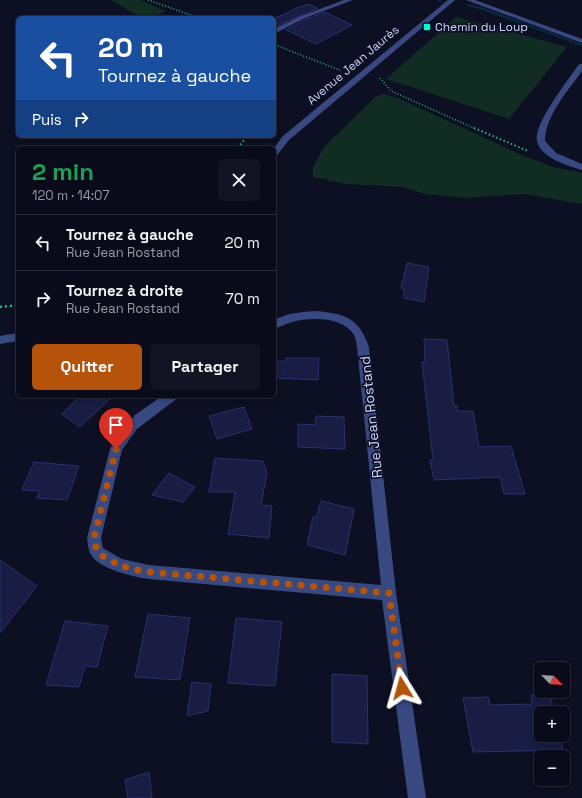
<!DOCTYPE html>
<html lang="fr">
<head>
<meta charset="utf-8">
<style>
	body { margin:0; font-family:"Space Grotesk",sans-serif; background:#131423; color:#f1f3f6; height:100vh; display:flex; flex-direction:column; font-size:15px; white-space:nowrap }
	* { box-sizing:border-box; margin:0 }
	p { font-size:13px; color:#999ba2 }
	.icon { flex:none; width:22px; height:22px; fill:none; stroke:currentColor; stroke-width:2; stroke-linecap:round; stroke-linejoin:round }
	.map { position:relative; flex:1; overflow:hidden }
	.sheet { position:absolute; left:16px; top:146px; width:260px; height:252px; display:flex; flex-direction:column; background:#0a0b1a; border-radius:6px; box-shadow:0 2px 6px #0003,0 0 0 1px #2a2b39 }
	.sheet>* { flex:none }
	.guide { position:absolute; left:16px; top:16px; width:260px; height:122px; border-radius:6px; box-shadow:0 2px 6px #0003,0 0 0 1px #2a2b39; background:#1a4fa0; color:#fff; overflow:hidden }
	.needle { width:26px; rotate:114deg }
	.buttons { position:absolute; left:534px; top:662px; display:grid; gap:8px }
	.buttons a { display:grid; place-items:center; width:36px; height:36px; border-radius:6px; background:#0a0b1a; box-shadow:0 2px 6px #0003,0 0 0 1px #2a2b39; font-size:20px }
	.pin { position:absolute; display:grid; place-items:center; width:34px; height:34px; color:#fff; margin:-41px -17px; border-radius:50% 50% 50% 0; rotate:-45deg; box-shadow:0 0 4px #0007 }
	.pin .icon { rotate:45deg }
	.me { position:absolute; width:44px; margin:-22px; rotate:352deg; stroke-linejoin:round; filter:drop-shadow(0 0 3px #0008) }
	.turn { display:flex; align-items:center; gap:14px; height:84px; padding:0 16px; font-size:18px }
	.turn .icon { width:52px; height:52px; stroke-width:2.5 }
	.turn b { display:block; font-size:28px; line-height:34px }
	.then { display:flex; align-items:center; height:38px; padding:0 16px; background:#0003; gap:8px; font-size:15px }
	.round { display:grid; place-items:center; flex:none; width:42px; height:42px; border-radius:6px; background:#131423 }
	.overview { display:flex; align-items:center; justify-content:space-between; height:68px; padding:0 16px }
	h1 { font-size:24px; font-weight:700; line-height:30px; color:#1e9e55 }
	.button { display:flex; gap:8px; margin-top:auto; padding:8px 16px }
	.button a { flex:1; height:46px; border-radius:6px; background:#b45309; color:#fff; font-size:16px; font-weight:700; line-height:46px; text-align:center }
	.button a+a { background:#131423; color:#f1f3f6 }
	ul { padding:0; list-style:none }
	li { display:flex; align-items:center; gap:12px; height:56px; padding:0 16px; border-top:1px solid #2a2b39 }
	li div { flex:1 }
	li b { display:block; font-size:15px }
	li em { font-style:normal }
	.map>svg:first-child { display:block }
</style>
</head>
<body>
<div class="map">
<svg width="582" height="798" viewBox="0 0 582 798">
	<rect width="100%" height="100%" fill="#0d0f22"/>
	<g fill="#102c23">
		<path d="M111,0h29l26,11 -17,7h-8z"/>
		<path d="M456,17l111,30 -58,72 -123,-40z"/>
		<path d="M384,94l14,4 124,57 31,12 29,6v31l-58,-10 -59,4 -40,-4 -22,-7 -56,-3 -34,-7v-9l10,-20 52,-51z"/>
	</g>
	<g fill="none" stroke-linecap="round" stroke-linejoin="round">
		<g fill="#092b3f" fill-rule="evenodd">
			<path d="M436,0h6l-2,1z"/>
			<path d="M467,4l17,4 98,36v2l-100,-36 -15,-4z"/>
		</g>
	</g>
	<g fill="#191c43" stroke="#2b306f">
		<path d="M309,4l9,4 -41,18 -3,-1v-6l23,-11z"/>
		<path d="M325,12l27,13 -36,19 -30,-14 20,-11z"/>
		<path d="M407,263l22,4 -5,35 -20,-4v-9l-3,-1z"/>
		<path d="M424,339l23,1 7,66h3v5h16l6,36 32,-1 14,48h-21l-4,-17 -66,3 -4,-20h3l-11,-98 3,1z"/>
		<path d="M286,358h33l-1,22 -43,-2 1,-17h10z"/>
		<path d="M80,396h33l-33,31 -18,-13z"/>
		<path d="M244,407l8,22 -35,10 -8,-23z"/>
		<path d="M316,416l28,1 1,32 -47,-2v-23l17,1z"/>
		<path d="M215,458l48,3 4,12 -6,32 11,1 -3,32 -41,-4 7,-42h-26z"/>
		<path d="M34,462l45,4 -12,34 -30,-2 2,-7 -17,-1z"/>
		<path d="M169,473l26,14 -12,15 -31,-7z"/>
		<path d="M321,501l33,8 -9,46 -38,-10 6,-28h4z"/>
		<path d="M0,560l37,26 -37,47z"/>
		<path d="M148,614l42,4 -10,62 -45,-3z"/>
		<path d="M236,618l46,4 -7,64 -47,-3z"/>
		<path d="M65,621l43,5 -11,41 -12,-1 -6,21 -33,-2z"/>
		<path d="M332,674l35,2 1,68 -36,-2z"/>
		<path d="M192,682l19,2 -3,27 -21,5z"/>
		<path d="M531,695h19l4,18h-13v22h19l3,15 -90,2 -10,-54 25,-1 2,8 42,-1z"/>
		<path d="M149,772l3,26h-24l-3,-18z"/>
	</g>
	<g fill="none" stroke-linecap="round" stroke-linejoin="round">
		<g stroke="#2db488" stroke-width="1.5" stroke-dasharray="1 2" stroke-linecap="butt">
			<path d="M148,0l51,18"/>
			<path d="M278,46l64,25"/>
			<path d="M380,78l11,13 85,38"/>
		</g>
		<g stroke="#2db488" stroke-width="2" stroke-dasharray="1.5 2.5" stroke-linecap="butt">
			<path d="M474,128l54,23"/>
			<path d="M238,148l9,-12"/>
		</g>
		<path stroke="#2db488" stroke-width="2.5" stroke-dasharray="2 3" stroke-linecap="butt" d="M0,307l18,-2"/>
		<g fill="#384982" fill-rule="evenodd">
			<path d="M344,0h9l-48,18 -31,16v-5l27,-13z"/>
			<path d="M448,0h7l-166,140 -12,15 -3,1v-8l9,-12z"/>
			<path d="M466,0h9l107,39v4z"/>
			<path d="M579,64h3v7c-14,20 -37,45 -37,70l11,12 26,11v6c-14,-4 -41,-12 -45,-29 -4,-17 32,-62 42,-77z"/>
			<path d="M316,311c30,3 43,7 53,36l27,246 30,205h-18l-26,-198 -233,-21c-15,-2 -49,-10 -57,-23 -4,-5 -4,-12 -5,-18l23,-89 7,-13 18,-21 27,-19h15l-2,4 -38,29 -15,21 -21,88 2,10 19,11 27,6 232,20 -24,-238c-1,-4 -1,-9 -3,-12 -11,-19 -44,-18 -62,-13 -7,2 -12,5 -18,7v-9c13,-7 28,-8 42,-9z"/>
			<path d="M18,333v8l-18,3v-8z"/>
		</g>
	</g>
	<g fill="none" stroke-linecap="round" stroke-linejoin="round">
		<path stroke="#b45309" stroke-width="7" stroke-dasharray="0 12.6" d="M116,449l-22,89 3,14c20,14 28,16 52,20l240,21 13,95"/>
	</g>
	<rect fill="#00f9cf" stroke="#0d0f22" stroke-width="1.5" x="423" y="23" width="8" height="8" rx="2"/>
	<g text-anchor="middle" stroke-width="3.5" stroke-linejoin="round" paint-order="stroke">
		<g font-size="12" fill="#ced6ff" stroke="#0d0f22" text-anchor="start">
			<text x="435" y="31">Chemin du Loup</text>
		</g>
		<g font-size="12" fill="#ced6ff" stroke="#0d0f22">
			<text transform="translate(353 65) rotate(-40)" y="4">Avenue Jean Jaurès</text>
		</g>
		<g font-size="14" fill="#ced6ff" stroke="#0d0f22">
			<text transform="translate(371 417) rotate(-96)" y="5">Rue Jean Rostand</text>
		</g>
	</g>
</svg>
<div class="buttons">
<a><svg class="needle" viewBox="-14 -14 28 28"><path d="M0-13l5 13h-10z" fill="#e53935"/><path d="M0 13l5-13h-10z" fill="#999ba2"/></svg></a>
<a>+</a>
<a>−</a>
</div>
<div class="pin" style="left:116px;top:449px;background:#d93025"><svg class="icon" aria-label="arrive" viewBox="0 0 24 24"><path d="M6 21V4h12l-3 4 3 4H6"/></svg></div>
<svg class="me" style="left:402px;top:688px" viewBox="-20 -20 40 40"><path d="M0-17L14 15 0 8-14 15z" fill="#b45309" stroke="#fff" stroke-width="4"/></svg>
<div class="guide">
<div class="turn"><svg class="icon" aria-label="left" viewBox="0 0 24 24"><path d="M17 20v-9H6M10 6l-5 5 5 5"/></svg><div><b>20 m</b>Tournez à gauche</div></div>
<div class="then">Puis<svg class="icon" aria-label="right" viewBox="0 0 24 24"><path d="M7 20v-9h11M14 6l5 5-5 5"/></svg></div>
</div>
<section class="sheet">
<div class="overview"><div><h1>2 min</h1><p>120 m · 14:07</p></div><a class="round"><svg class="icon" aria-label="close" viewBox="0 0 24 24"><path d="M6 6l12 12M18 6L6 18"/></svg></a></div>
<ul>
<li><svg class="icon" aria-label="left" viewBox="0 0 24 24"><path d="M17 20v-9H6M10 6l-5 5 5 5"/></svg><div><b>Tournez à gauche</b><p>Rue Jean Rostand</p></div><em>20 m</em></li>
<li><svg class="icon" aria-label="right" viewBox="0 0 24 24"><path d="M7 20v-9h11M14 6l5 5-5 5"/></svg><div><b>Tournez à droite</b><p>Rue Jean Rostand</p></div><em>70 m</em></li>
</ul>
<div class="button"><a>Quitter</a><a>Partager</a></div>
</section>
</div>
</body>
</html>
